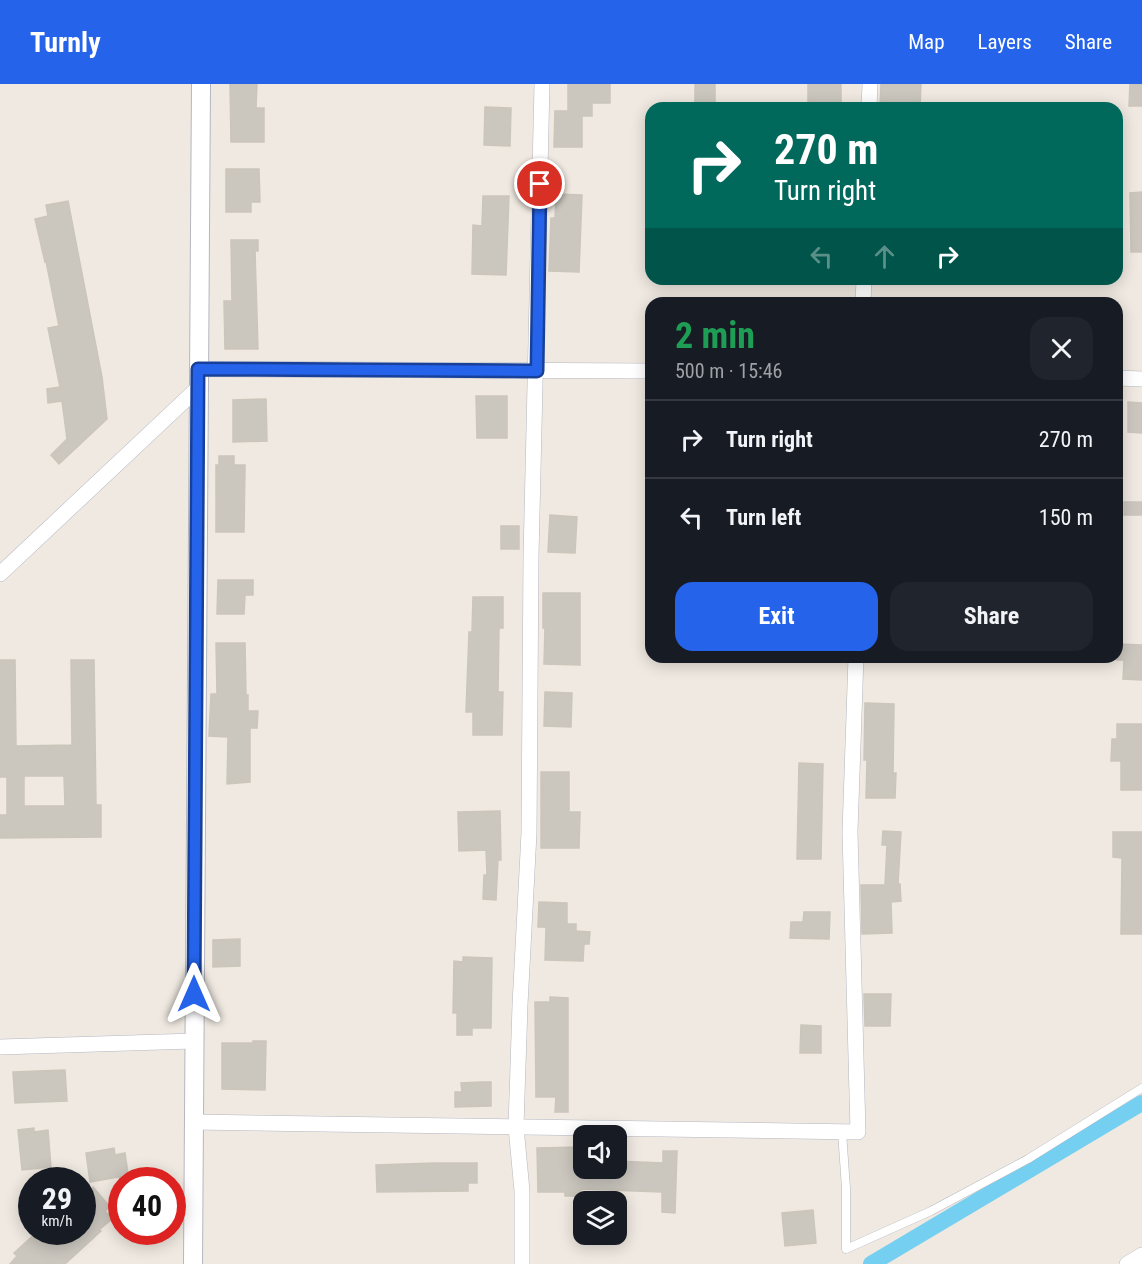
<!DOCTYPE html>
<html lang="en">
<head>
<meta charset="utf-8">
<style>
	body { margin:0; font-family:"Roboto Condensed",sans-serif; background:#20242c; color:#f1f3f6; height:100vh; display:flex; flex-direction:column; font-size:22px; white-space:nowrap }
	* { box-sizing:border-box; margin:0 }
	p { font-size:20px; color:#9ea1a6 }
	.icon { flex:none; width:33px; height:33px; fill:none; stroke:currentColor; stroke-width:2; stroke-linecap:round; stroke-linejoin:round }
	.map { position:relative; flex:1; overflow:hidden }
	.drawer { position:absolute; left:645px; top:213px; width:478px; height:366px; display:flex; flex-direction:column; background:#171b24; border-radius:18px; box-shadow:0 3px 15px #0003 }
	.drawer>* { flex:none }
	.guide { position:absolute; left:645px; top:18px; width:478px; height:183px; border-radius:18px; box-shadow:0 3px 15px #0003; background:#00695c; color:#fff; overflow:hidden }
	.controls { position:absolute; left:573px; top:1041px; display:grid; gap:12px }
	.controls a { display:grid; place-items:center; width:54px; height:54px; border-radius:12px; background:#171b24; box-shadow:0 3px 15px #0003; font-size:30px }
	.speed { position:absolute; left:18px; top:1083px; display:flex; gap:12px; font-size:30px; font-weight:700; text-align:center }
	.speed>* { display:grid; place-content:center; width:78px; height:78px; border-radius:50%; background:#171b24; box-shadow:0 3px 15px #0003; line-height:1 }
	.speed small { font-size:15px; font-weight:400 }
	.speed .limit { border:9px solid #d22; background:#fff; color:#111 }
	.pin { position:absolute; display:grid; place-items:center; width:51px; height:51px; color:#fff; margin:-26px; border:3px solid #fff; border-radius:50%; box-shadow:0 2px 6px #0007 }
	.me { position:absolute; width:66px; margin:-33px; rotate:0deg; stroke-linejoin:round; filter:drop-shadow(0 0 4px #0008) }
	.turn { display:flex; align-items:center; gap:21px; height:126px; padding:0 30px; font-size:27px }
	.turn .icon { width:78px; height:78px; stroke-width:2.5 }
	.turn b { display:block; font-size:42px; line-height:51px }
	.lanes { display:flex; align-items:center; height:57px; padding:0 30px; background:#0003; justify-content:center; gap:30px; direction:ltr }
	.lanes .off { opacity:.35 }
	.round { display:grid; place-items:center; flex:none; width:63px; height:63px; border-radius:18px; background:#20242c }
	.head { display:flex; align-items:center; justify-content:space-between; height:102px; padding:0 30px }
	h1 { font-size:36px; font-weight:700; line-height:45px; color:#1e9e55 }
	.button { display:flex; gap:12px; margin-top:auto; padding:12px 30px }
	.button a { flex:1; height:69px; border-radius:18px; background:#2563eb; color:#fff; font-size:24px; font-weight:700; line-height:69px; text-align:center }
	.button a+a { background:#20242c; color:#f1f3f6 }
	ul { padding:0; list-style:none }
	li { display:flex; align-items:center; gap:18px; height:78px; padding:0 30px; border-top:2px solid #363941 }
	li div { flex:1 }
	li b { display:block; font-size:22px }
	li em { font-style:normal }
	header { display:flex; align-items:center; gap:36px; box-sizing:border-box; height:84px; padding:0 30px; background:#2563eb; color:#fff }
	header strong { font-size:28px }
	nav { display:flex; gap:33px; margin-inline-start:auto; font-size:21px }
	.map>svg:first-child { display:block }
</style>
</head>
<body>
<header>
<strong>Turnly</strong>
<nav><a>Map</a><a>Layers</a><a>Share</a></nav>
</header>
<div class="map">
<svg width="1142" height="1180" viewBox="0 0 1142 1180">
	<rect width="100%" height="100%" fill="#efe9e1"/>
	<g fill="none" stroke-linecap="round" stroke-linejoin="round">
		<path stroke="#75cff0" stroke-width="16" d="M871,1180l271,-161"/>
	</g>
	<g fill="#cbc7bf" stroke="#cbc5ba" stroke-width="1.5" fill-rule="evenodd">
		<path d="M230,0h27l-1,24h8v34h-33z"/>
		<path d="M568,0h42v19h-18v13h-10v31h-28l1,-36h13z"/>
		<rect x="695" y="0" width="20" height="24"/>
		<path d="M808,0h33v24h-26v-7l-7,1z"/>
		<path d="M881,0h40l-1,24 -40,-2z"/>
		<path d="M1130,0h12v22h-13z"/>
		<path d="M485,23l26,1 -1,38 -26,-1z"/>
		<path d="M226,85h33l1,33h-9v10h-25z"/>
		<path d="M1142,108v60h-11l-1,-59z"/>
		<path d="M556,110l26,1 -3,77 -30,-1 2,-53h4z"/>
		<path d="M483,112h26l-3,79 -34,-1 1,-49 9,1z"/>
		<path d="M68,117l34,176 5,42 -48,45 -8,-9 16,-16 -5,-38 -14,2 -1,-14 13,-2 -12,-59 11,-2 -13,-65 -1,1 -10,-43 13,-3 -2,-11z"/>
		<path d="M231,156h27v11h-3l3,98h-33l-1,-48h8z"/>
		<path d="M476,312h31v42h-30z"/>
		<path d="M266,315l1,42 -34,1v-42z"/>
		<path d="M1128,318l14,1v30l-14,-1z"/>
		<path d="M219,372h15v9h11l-1,67h-28v-67h3z"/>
		<rect x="1124" y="418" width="18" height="13"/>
		<path d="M550,431l27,2 -2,36 -27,-1z"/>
		<rect x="501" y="442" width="18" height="23"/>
		<path d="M218,496h35v15h-8l-1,19h-27z"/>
		<path d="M543,509h37v72l-36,-1 1,-36h-2z"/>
		<path d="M473,513h30v31h-4l-1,64h5l-1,43h-29v-23h-7l3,-80h3z"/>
		<path d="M216,559h29l1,52h2v16h10l-1,17h-7v54l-23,2 1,-47 -19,-1 2,-42h6z"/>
		<path d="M1118,560l24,1v35l-19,-1 1,-19h-7z"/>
		<path d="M0,576h15l1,86 56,-1 -1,-85h23l2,145h5v32l-101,1v-23h7v-38h-7zM24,692h40l1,30h-41z"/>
		<path d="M545,608l27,1 -1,34 -27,-1z"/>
		<path d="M865,619l29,1 -1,69h3l-1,25h-29l1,-38h-3z"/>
		<path d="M1117,640h25v66h-21v-29h-10l1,-22h5z"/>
		<path d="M799,679l24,1 -2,95h-24z"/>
		<path d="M541,688h28v40h11l-1,36h-38z"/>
		<path d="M500,727l1,49h-3l-2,40 -13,-1 1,-24h3l-1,-25 -27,1 -1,-39z"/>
		<path d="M883,747l18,1 -3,52h2l1,17 -10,1 1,31 -30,1 -1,-49h24l2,-40h-5z"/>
		<path d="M1113,748h29v102h-21l1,-76 -9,-1z"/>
		<path d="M539,818l28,1v21h9v7l14,1 -1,12h-5l-1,17 -38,-1 1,-33h-8z"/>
		<path d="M804,828h26l-1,27 -39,-1 1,-16h12z"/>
		<path d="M240,855v27l-27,1v-27z"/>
		<path d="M463,873l29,1 -1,70h-19v7h-15v-22h-4l1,-52 9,1z"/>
		<path d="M864,910h27l-1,32h-25z"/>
		<path d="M550,913l18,1v114h-13l1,-15h-20l-1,-95h15z"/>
		<path d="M801,941l20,1v27h-21z"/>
		<path d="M253,957h13l-1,49 -43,-1v-46h31z"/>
		<path d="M65,986l2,31 -52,2 -2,-31z"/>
		<path d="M481,998h10v24l-36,1v-15h7l-1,-9z"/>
		<path d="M34,1044v4l14,-2 3,37 -29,3 -4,-40z"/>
		<path d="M580,1063v21h36v-7l47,2v-12h14l-2,62 -13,-1v-20l-81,-3v7h-16v-4h-27l-1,-44z"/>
		<path d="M114,1064l1,7 10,-2 4,27h-7l-4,-3 -28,5 -4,-29z"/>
		<path d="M435,1079h42v20h-9v8l-91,1 -1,-27z"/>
		<path d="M93,1103l17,20 -5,4 7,8 -13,11 2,1 -36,33h-55l7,-8 -3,-3 23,-21h45v-35z"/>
		<path d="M813,1126l3,33 -31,3 -3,-33z"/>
	</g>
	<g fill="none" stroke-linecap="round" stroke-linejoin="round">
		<defs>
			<path id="service" d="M842,1048l4,56v61l85,-38 97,-52 114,-71"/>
			<g id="minor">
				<path d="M869,24l1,-24"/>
				<path d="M863,219l1,-24"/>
				<path d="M198,285l453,2"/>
				<path d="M1118,294l24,1"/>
				<path d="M0,490l198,-186"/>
				<path d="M0,963l194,-6"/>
				<path d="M194,1038l664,10 -8,-300 6,-175"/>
				<path d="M522,1180v-73l-6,-64 4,-122 9,-172 2,-276 11,-473"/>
				<path d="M1127,1180l15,-9"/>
			</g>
			<path id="tertiary" d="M193,1180l8,-1180"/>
		</defs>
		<use href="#service" stroke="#b4b7c1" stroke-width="9"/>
		<use href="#minor" stroke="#b4b7c1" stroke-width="16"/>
		<use href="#tertiary" stroke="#b4b7c1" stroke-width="20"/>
		<use href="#service" stroke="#fff" stroke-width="8"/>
		<use href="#minor" stroke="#fff" stroke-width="15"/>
		<use href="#tertiary" stroke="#fff" stroke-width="18"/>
	</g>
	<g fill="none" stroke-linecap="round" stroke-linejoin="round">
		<defs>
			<path id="route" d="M194,910l4,-625 339,2 3,-187"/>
		</defs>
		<use href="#route" stroke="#184099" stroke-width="15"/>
		<use href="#route" stroke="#2563eb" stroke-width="10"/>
	</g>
</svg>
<div class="controls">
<a><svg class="icon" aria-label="sound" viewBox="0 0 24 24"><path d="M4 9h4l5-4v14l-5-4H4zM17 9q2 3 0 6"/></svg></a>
<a><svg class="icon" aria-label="layers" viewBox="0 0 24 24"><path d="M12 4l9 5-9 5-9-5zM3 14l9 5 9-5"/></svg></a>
</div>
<div class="speed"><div>29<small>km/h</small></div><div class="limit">40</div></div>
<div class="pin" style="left:540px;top:100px;background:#d93025"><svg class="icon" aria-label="arrive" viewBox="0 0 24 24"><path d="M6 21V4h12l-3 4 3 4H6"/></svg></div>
<svg class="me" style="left:194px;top:910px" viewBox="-20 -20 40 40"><path d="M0-17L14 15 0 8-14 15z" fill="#2563eb" stroke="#fff" stroke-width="4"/></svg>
<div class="guide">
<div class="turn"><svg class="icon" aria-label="right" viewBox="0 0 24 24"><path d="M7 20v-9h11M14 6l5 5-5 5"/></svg><div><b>270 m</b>Turn right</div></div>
<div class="lanes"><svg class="icon off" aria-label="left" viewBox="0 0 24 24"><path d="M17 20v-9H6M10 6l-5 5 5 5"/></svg><svg class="icon off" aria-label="ahead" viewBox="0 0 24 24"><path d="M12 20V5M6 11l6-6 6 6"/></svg><svg class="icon" aria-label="right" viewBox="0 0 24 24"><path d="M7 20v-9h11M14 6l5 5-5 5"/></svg></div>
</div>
<section class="drawer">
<div class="head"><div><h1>2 min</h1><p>500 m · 15:46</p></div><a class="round"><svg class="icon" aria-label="close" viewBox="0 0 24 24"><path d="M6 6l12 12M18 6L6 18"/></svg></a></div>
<ul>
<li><svg class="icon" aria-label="right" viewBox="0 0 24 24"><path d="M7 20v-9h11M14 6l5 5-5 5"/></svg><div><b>Turn right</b></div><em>270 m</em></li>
<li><svg class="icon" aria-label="left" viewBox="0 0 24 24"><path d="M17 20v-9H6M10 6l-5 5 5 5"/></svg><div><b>Turn left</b></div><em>150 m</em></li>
</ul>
<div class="button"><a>Exit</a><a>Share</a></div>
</section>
</div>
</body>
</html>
